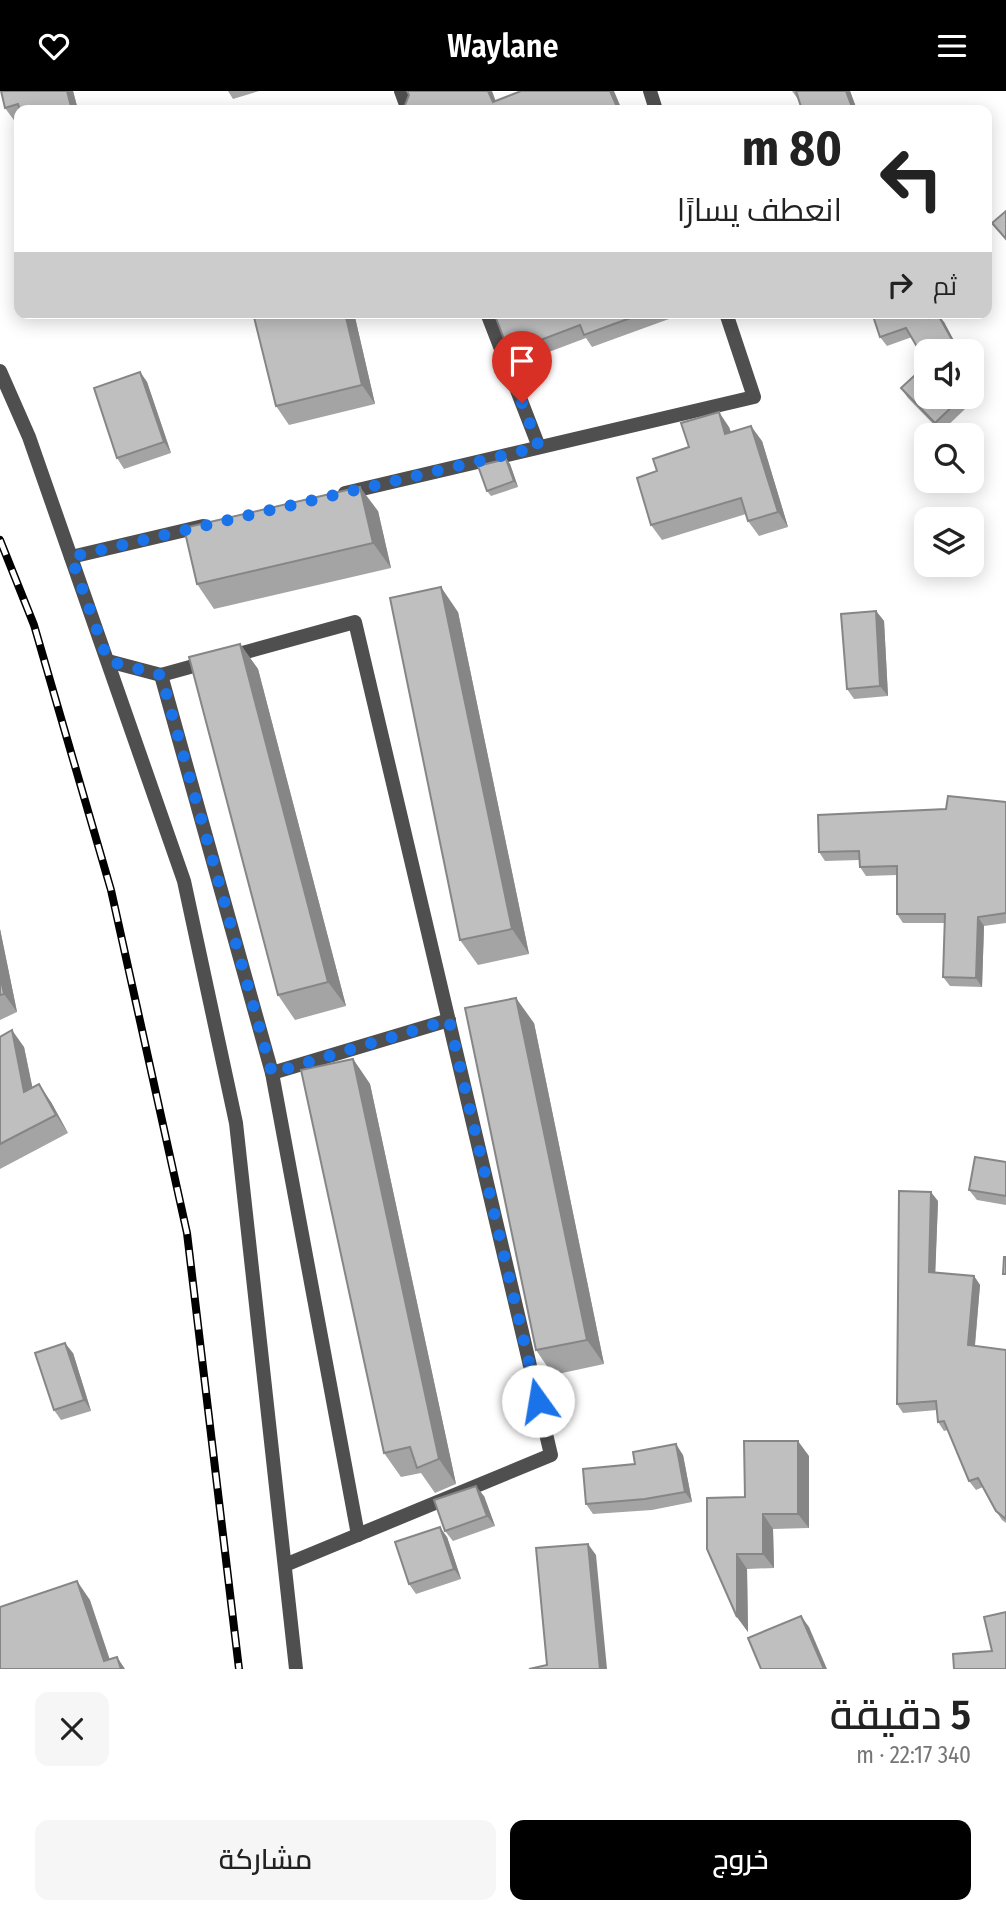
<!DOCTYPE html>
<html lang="ar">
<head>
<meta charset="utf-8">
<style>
	body { margin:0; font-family:"Fira Sans Condensed",Cairo,sans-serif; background:#f6f6f6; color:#222; direction:rtl; height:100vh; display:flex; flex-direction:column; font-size:26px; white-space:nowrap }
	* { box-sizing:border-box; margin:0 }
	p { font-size:23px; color:#767676 }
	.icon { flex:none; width:38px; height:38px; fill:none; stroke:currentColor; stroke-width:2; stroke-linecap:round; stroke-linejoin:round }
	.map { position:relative; height:1578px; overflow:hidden; direction:ltr }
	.sheet { display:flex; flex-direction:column; background:#fff; flex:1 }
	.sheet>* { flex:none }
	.banner { position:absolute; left:14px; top:14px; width:978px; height:214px; border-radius:14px; box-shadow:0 4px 18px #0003; direction:rtl; background:#fff; color:#222; overflow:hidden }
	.tools { position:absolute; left:914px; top:248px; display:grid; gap:14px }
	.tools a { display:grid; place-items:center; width:70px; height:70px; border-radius:14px; background:#fff; box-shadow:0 4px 18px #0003; font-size:35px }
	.pin { position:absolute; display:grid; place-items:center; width:60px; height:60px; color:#fff; margin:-72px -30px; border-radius:50% 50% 50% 0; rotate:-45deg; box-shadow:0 0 7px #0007 }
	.pin .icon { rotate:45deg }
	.me { position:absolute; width:77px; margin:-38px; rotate:347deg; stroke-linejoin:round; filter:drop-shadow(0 0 5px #0008) }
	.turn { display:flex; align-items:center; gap:24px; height:147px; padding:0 35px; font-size:32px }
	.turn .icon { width:91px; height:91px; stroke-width:2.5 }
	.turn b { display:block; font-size:49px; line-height:60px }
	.then { display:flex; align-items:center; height:66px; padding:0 35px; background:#0003; gap:14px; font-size:26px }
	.round { display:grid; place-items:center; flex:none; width:74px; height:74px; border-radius:14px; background:#f6f6f6 }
	.overview { display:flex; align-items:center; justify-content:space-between; height:119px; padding:0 35px }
	h1 { font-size:42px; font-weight:600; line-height:52px }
	.cta { display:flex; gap:14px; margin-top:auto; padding:14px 35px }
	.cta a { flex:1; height:80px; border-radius:14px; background:#000; color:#fff; font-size:28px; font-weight:600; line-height:80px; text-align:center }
	.cta a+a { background:#f6f6f6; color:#222 }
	header { display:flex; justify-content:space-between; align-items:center; height:91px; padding:0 35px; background:#000; color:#fff; font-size:32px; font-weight:600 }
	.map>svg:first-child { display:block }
</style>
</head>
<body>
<header><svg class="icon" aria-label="menu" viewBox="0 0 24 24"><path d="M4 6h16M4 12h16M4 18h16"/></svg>Waylane<svg class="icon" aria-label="heart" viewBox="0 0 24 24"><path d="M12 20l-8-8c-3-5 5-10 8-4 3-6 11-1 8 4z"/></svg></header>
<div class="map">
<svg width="1006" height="1578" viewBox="0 0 1006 1578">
	<rect width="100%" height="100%" fill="#fff"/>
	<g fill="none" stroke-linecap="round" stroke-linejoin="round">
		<g stroke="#4f4f4f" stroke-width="14">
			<path d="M401,0l7,19"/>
			<path d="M650,0l6,19"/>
			<path d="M487,222l52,134"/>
			<path d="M345,402l409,-96 -28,-84"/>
			<path d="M71,466l132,-31"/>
			<path d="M228,566l127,-35 196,833 -266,110"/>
			<path d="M108,570l53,14 47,-13"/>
			<path d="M161,584l111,398 86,462"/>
			<path d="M272,982l177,-53"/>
		</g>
		<path stroke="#4f4f4f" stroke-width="14" d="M0,280l29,66 155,444 52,242 60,546"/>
		<defs>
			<path id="rail" d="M0,449l34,85 77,265 76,343 52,436"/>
		</defs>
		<use href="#rail" stroke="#000" stroke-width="8"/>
		<use href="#rail" stroke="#fff" stroke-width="5" stroke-dasharray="16" stroke-linecap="butt"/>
	</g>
	<g fill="#a4a4a4">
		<path d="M1,0h72l5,19h-59v12l-3,1 -11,-15z"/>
		<path d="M228,0h31l-26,8z"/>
		<path d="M792,0h58l7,19 -57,-8z"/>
		<path d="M253,222h101l21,91 -86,21 -13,-19z"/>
		<path d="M494,222h186v2l-88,32 -6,-9 -69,26 -8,-12z"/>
		<path d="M872,222h59l1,3 12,6 16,30h-34l-14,-15 -25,9 -7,-9z"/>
		<path d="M140,281l7,10 24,71 -47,16 -7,-11z"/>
		<path d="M901,297l58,12 6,9 -24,23 -33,-34z"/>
		<path d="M729,336l2,5 31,9 26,86 -29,9 -11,-15 -2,-7 -84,26 -11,-15 6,-54 32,-24z"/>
		<path d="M506,368l4,5 8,23 -27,9 -4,-5z"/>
		<path d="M378,420l13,57 -177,41 -17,-25z"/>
		<path d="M876,520l8,10 4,75 -34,3 -7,-10z"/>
		<path d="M458,521l71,342 -51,11 -18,-25z"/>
		<path d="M240,553l18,25 88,337 -51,14 -17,-25z"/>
		<path d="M1006,711v121l-22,3 -2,61 -32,-1 -7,-9 2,-54h-42l-6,-9v-39l-31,1 -6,-9 -1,-7 -34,1 -6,-9 127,-43z"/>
		<path d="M0,838l17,83 -17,8z"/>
		<path d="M534,932l70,341 -51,11 -17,-25z"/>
		<path d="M0,946l24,10 8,40 19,15 17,31 -68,36z"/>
		<path d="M353,968l17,25 86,400 -21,9 -14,-20 -20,4 -17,-24z"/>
		<path d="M1006,1071v43l-29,-5 -8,-10z"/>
		<path d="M938,1110l-3,72 39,3 6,9 -5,61 31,4v173l-4,-3 -6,-9 -13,-24 -7,3 -7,-9 -21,-51 -4,1 -6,-9 -1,-12 -34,3 -6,-9z"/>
		<path d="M73,1262l18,58 -30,9 -7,-10z"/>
		<path d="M683,1364l9,47 -40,8 -59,4 -7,-10 49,-40z"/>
		<path d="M809,1365v72l-36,1 1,39 -27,1 1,63 -11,-15 -30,-68 38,-52z"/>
		<path d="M484,1405l11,30 -42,15 -8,-10z"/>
		<path d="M447,1446l14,42 -45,15 -7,-10z"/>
	</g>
	<g fill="#868686">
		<path d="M67,0h6l5,19h-6z"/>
		<path d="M488,0h4l7,19 -6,-8z"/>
		<path d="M610,0h4l8,19h-3z"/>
		<path d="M846,0h4l7,19h-4z"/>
		<path d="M345,222h9l21,91 -13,-19z"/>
		<path d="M937,222l7,9 16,30 -5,-7z"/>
		<path d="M140,281l7,10 24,71 -7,-11z"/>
		<path d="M719,321l10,15 7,22 -11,-15z"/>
		<path d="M751,335l11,15 26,86 -10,-15z"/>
		<path d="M506,368l4,5 8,23 -4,-6z"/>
		<path d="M360,396l18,24 13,57 -18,-25z"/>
		<path d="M441,496l17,25 71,342 -17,-25z"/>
		<path d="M876,520l8,10 4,75 -8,-10z"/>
		<path d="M240,553l18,25 88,337 -18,-24z"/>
		<path d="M978,826l6,9 -2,61 -6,-9z"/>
		<path d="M0,838l17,83 -13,-18 -4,-19z"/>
		<path d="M516,907l18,25 70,341 -17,-24z"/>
		<path d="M12,939l12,17 13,62 -13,-17z"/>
		<path d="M353,968l17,25 86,400 -17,-25z"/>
		<path d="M39,993l12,18 17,31 -12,-18z"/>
		<path d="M931,1101l7,9 -3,80 -6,-9z"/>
		<path d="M974,1185l6,9 -6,69 -6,-9z"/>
		<path d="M65,1252l8,10 18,58 -7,-11z"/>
		<path d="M798,1350l11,15v72l-11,-14z"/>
		<path d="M676,1353l7,11 9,47 -7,-10z"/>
		<path d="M476,1395l8,10 11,30 -8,-10z"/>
		<path d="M763,1423l10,15 1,39 -11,-14z"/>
		<path d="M440,1436l7,10 14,42 -7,-10z"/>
		<path d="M588,1453l8,11 11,114h-7z"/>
		<path d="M737,1463l10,15 1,63 -11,-15z"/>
		<path d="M77,1490l13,19 23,69 -9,-8z"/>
		<path d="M801,1525l8,11 18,42h-3z"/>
		<path d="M117,1566l8,12h-4z"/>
	</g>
	<g fill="#bfbfbf" stroke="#868686" stroke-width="2">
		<path d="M1,0h66l5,19h-52l-2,-6 -13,4z"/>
		<path d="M407,0h81l5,11 28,-11h89l8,18 -3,1h-208l-2,-5 4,-10z"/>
		<path d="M796,0h50l7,19h-51z"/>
		<path d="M1006,120v28l-14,-16z"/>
		<path d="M253,222h92l17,72 -86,21z"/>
		<path d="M494,222h150l-60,22 -4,-10 -71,27z"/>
		<path d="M872,222h55l2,5 8,-5 18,32 -13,7h-16v10l-20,-34 -26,9z"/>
		<path d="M926,274v32h30l3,3 -24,23 -34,-35z"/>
		<path d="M140,281l24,70 -47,16 -23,-70z"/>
		<path d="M719,321l6,22 26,-8 27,86 -30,9 -7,-23 -90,27 -14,-47 20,-7 -4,-12 36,-12 -8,-24z"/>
		<path d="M506,368l8,22 -27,10 -9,-25z"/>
		<path d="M360,396l13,56 -176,41 -13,-56z"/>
		<path d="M441,496l71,342 -52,11 -70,-342z"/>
		<path d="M876,520l4,75 -33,3 -6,-75z"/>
		<path d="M240,553l88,338 -50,13 -89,-338z"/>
		<path d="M948,705l58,6v111l-28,4 -2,61 -33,-1 2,-63h-48v-48l-37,1 -1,-16 -40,1 -1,-37 128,-6z"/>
		<path d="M0,884l4,19 -4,1z"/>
		<path d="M516,907l71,342 -51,10 -71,-342z"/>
		<path d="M12,939l12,62 15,-8 17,31 -56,29v-107z"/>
		<path d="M353,968l86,400 -22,9 -7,-21 -26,6 -83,-383z"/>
		<path d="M975,1066l31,5v34l-37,-6z"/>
		<path d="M899,1100l32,1 -2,80 45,4 -6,69 38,5v169l-10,-8 -18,-33 -9,3 -25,-60 -6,1 -2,-21 -39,3z"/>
		<path d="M1004,1166h2v17h-3z"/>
		<path d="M65,1252l19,57 -30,10 -19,-57z"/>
		<path d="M744,1350h54v73h-35v40h-26v63l-30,-68v-51l38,-1z"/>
		<path d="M676,1353l9,48 -40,7 -59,5 -3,-35 52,-5 -2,-12z"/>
		<path d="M476,1395l11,30 -42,15 -11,-31z"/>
		<path d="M440,1436l14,42 -45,15 -14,-42z"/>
		<path d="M588,1453l12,125h-71l18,-4 -11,-117z"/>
		<path d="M77,1490l27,80 13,-4 4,12h-121v-62z"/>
		<path d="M1006,1521v57h-52l-1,-15 39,-3 -8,-34z"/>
		<path d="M801,1525l23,53h-63l-13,-31z"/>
	</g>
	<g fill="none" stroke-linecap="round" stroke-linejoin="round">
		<path stroke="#1a73e8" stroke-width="12" stroke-dasharray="0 21.6" d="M522,312l17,44 -468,110 37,104 53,14 111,398 177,-53 89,381"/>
	</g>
</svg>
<div class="tools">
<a><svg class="icon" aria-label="sound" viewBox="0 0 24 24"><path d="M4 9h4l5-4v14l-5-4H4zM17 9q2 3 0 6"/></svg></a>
<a><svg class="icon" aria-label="search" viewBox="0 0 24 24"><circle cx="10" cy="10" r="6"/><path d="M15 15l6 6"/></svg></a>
<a><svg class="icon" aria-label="layers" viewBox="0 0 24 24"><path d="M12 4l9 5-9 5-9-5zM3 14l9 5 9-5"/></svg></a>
</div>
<div class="pin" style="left:522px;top:312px;background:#d93025"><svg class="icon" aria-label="arrive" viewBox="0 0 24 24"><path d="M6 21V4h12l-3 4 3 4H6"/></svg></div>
<svg class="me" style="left:538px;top:1310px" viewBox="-20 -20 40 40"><circle r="19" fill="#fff"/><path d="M0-13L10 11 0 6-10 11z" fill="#1a73e8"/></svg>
<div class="banner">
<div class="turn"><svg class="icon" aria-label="left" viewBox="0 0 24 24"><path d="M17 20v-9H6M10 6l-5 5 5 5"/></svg><div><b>80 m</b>انعطف يسارًا</div></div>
<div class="then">ثم<svg class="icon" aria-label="right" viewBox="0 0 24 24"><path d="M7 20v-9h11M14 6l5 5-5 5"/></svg></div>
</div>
</div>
<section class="sheet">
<div class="overview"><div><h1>5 دقيقة</h1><p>340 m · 22:17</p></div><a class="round"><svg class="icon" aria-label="close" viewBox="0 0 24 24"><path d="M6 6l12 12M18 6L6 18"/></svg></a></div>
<div class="cta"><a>خروج</a><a>مشاركة</a></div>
</section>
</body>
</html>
